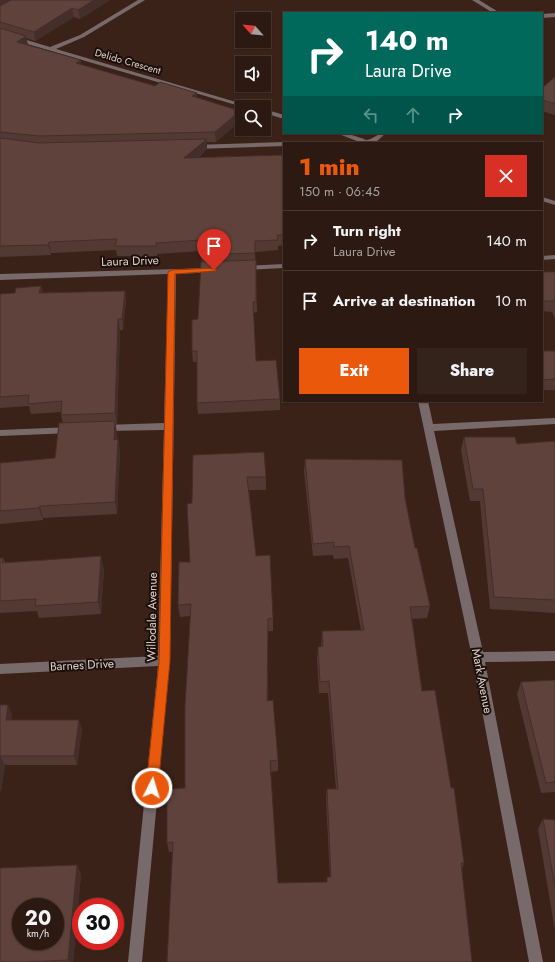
<!DOCTYPE html>
<html lang="en">
<head>
<meta charset="utf-8">
<style>
	body { margin:0; font-family:Jost,sans-serif; background:#34231b; color:#f1f3f6; height:100vh; display:flex; flex-direction:column; font-size:15px; white-space:nowrap }
	* { box-sizing:border-box; margin:0 }
	p { font-size:13px; color:#a6a19f }
	.icon { flex:none; width:22px; height:22px; fill:none; stroke:currentColor; stroke-width:2; stroke-linecap:round; stroke-linejoin:round }
	.map { position:relative; flex:1; overflow:hidden }
	.drawer { position:absolute; left:283px; top:142px; width:260px; height:260px; display:flex; flex-direction:column; background:#2c1a12; border-radius:0px; box-shadow:0 1px 3px #0004,0 0 0 1px #483832 }
	.drawer>* { flex:none }
	.hud { position:absolute; left:283px; top:12px; width:260px; height:122px; border-radius:0px; box-shadow:0 1px 3px #0004,0 0 0 1px #483832; background:#00695c; color:#fff; overflow:hidden }
	.needle { width:26px; rotate:297deg }
	.fabs { position:absolute; left:235px; top:12px; display:grid; gap:8px }
	.fabs a { display:grid; place-items:center; width:36px; height:36px; border-radius:0px; background:#2c1a12; box-shadow:0 1px 3px #0004,0 0 0 1px #483832; font-size:20px }
	.speed { position:absolute; left:12px; top:898px; display:flex; gap:8px; font-size:20px; font-weight:700; text-align:center }
	.speed>* { display:grid; place-content:center; width:52px; height:52px; border-radius:50%; background:#2c1a12; box-shadow:0 1px 3px #0004,0 0 0 1px #483832; line-height:1 }
	.speed small { font-size:10px; font-weight:400 }
	.speed .limit { border:6px solid #d22; background:#fff; color:#111 }
	.pin { position:absolute; display:grid; place-items:center; width:34px; height:34px; color:#fff; margin:-41px -17px; border-radius:50% 50% 50% 0; rotate:-45deg; box-shadow:0 0 4px #0007 }
	.pin .icon { rotate:45deg }
	.me { position:absolute; width:44px; margin:-22px; rotate:5deg; stroke-linejoin:round; filter:drop-shadow(0 0 3px #0008) }
	.turn { display:flex; align-items:center; gap:14px; height:84px; padding:0 16px; font-size:18px }
	.turn .icon { width:52px; height:52px; stroke-width:2.5 }
	.turn b { display:block; font-size:28px; line-height:34px }
	.lanes { display:flex; align-items:center; height:38px; padding:0 16px; background:#0003; justify-content:center; gap:20px; direction:ltr }
	.lanes .off { opacity:.35 }
	.round { display:grid; place-items:center; flex:none; width:42px; height:42px; border-radius:0px; background:#34231b }
	.head { display:flex; align-items:center; justify-content:space-between; height:68px; padding:0 16px }
	h1 { font-size:24px; font-weight:800; line-height:30px; color:#ea580c }
	.action { display:flex; gap:8px; margin-top:auto; padding:8px 16px }
	.action a { flex:1; height:46px; border-radius:0px; background:#ea580c; color:#fff; font-size:16px; font-weight:800; line-height:46px; text-align:center }
	.action a+a { background:#34231b; color:#f1f3f6 }
	ul { padding:0; list-style:none }
	li { display:flex; align-items:center; gap:12px; height:60px; padding:0 16px; border-top:1px solid #483832 }
	li div { flex:1 }
	li b { display:block; font-size:15px }
	li em { font-style:normal }
	.map>svg:first-child { display:block }
</style>
</head>
<body>
<div class="map">
<svg width="555" height="962" viewBox="0 0 555 962">
	<rect width="100%" height="100%" fill="#3b2218"/>
	<g fill="none" stroke-linecap="round" stroke-linejoin="round">
		<g fill="#78696a" fill-rule="evenodd">
			<path d="M138,0h7l-61,37 -28,12 197,58h-10l-243,-71v-4l50,15 30,-12z"/>
			<path d="M472,0h7l21,13h-7z"/>
			<path d="M555,13v4l-13,1v-4z"/>
			<path d="M264,109l20,6v4l-20,-6z"/>
			<path d="M336,133h10l18,6 1,1c9,0 11,-7 21,-7l-11,10h-31l3,-2h10z"/>
			<path d="M284,142l3,1h-3v3l-90,3 -3,-2 3,-2z"/>
			<path d="M542,197l13,4v4l-13,-4z"/>
			<path d="M555,255v4l-13,1v-4z"/>
			<path d="M284,264v4l-42,2 -4,-2 4,-2z"/>
			<path d="M214,268h3v4l-41,2 -6,387 -28,301h-14l30,-296 -158,8v-10l158,-8 6,-226 -60,1 -5,-3 5,-3 60,-2 4,-149 -168,6v-6z"/>
			<path d="M418,401h10l5,23 122,-6v6l-121,7 49,221 72,-1v10l-70,1 58,300h-14l-57,-305z"/>
			<path d="M72,427l5,3 -5,3 -72,3v-6z"/>
		</g>
	</g>
	<g fill="#533934">
		<path d="M0,0h110l-30,19 -6,-2 -39,24 -9,-3 2,7 53,20 116,33 43,13v10l-24,21h-9v7l-9,9 86,-3v90l-6,1v4l-23,2 2,60 -4,1 3,48 24,38v11l-82,4 -1,-11v-41h-4l-1,-11 6,-32 4,-57 -1,-11 -44,3v2h-40l-1,-6 -65,3v2l-51,2z"/>
		<path d="M555,77v38l-13,-4v-23z"/>
		<path d="M542,272h13v47l-3,-7 -10,-1z"/>
		<path d="M41,286l2,7 82,-2 1,10 -3,29h-3l-3,94h-2l2,9v7l1,-1 2,13 -3,62 -74,4v2l-43,4v-61l55,-5 8,-35 -2,-8v-3l-30,2 -2,-8 -29,2v-114l15,-1z"/>
		<rect x="542" y="351" width="13" height="39"/>
		<path d="M464,437l53,7 38,-3v172l-65,-4 -10,-108h-10l-9,-51z"/>
		<path d="M193,455l73,22v13h-17l7,66 17,62v13h-5v70l10,59v11l-8,1 8,111 49,-1v-5h3l-4,-78 1,-10h9l-8,-96h-9l-2,-34 1,-12h3l1,-16 39,-1 -13,-72 -14,1 -1,-4 -20,1 -9,-84 1,-13 100,39 10,50 15,58 -3,12 -15,1 10,72 29,97 13,75 -2,6 10,93 -299,-110h-4l-2,-9 18,-55 5,-172 -10,1 -2,-12 12,-43 2,-59z"/>
		<path d="M0,558h3l2,4 99,7 -3,45 -62,4 -2,-7 -37,2z"/>
		<path d="M555,680v112l-14,1 -24,-99 4,-12z"/>
		<path d="M0,705l12,9 -1,6 71,9 -5,36h-72l-4,26h-1z"/>
		<path d="M543,819l12,1v111l-17,-102z"/>
		<path d="M81,874l-8,88h-73z"/>
	</g>
	<g fill="#432e2a">
		<path d="M0,0h17l-17,9z"/>
		<path d="M94,0h16l-30,19 -2,-9z"/>
		<path d="M72,8l2,9 -39,24 -1,-9z"/>
		<path d="M26,36l2,10 -11,-4z"/>
		<path d="M81,60l1,10 -6,-7z"/>
		<path d="M197,93v9l-5,-6z"/>
		<path d="M240,111v10l-24,21 -1,-10z"/>
		<path d="M207,139v10l-22,19 -1,-10z"/>
		<path d="M49,242l2,11v2l-3,-10z"/>
		<path d="M41,286l2,10 -4,-3z"/>
		<path d="M125,291l1,10 -3,29 -1,-11z"/>
		<path d="M118,319l2,11 -3,94 -2,-11z"/>
		<path d="M115,421l2,12 -1,19 -2,-12z"/>
		<path d="M118,439l2,13 -3,62 -2,-12z"/>
		<path d="M40,506l3,12v2l-4,-12z"/>
		<path d="M101,556l3,13 -3,45 -3,-12z"/>
		<path d="M8,705l4,9 -2,16 -4,-10z"/>
		<path d="M79,720l3,9 -5,36 -3,-9z"/>
		<path d="M0,756l5,9 -4,26 -1,-1z"/>
		<path d="M77,865l4,9 -8,88h-4l-1,-2z"/>
	</g>
	<g fill="#60423c" stroke="#432e2a" fill-rule="evenodd">
		<path d="M11,0h83l-16,10 -6,-2 -38,24 -34,-10v-16z"/>
		<path d="M0,28l26,8 -9,6 64,18 -5,3 79,23 5,-4 37,11 -5,3 48,15 -25,21 -176,4 -39,-4z"/>
		<path d="M555,77v27l-13,-4v-12z"/>
		<path d="M0,138l39,5 168,-4 -23,19 100,-3v80h-7l1,5 -23,1v12l-54,2 1,-15 -46,3v3h-41l2,-7 -68,3 -1,3 -48,1z"/>
		<path d="M256,260v42h-3l3,59 20,-1 4,39 -83,4v-52h-5v-31l6,-1 3,-57z"/>
		<rect x="542" y="272" width="13" height="29"/>
		<path d="M41,286l-2,7 86,-2 -3,28h-4l-3,94 -54,2 1,-14 -34,3 1,-9 -29,2v-103l15,-1 1,-5z"/>
		<path d="M542,351h13v28l-13,1z"/>
		<path d="M115,421l-1,19 4,-1 -3,63 -75,4 -1,2 -39,3v-48l55,-5 4,-35z"/>
		<path d="M464,437h51l2,7 38,-3v159l-61,-3 -11,-108h-10z"/>
		<path d="M264,452l2,25h-19l9,79 14,-1 3,63 -5,1 -1,82 6,-1 5,60 -8,1 8,122 49,-1v-5h4l-4,-88h11l-9,-108 -9,1 -2,-35 5,-1 -1,-15 42,-1 -15,-84 -15,1v-5l-21,2 -8,-85 97,1 3,38 10,50h2l13,58 -20,1 12,84 13,-1 16,98h3l10,75h-3l11,99h-305l6,-120 -6,1v-54l18,-1v-82l6,-102 -13,1 1,-43h11l-3,-58 5,-1 1,-48z"/>
		<path d="M101,556l-3,46 -63,4 1,-7 -36,2v-43h3l-1,5z"/>
		<path d="M555,680v102l-9,1 -25,-101z"/>
		<path d="M0,705h8l-2,15h73l-5,36h-74v2z"/>
		<path d="M543,819l12,1v67z"/>
		<path d="M77,865l-9,95 -43,2h-25v-94zM21,907h34v34h-34z"/>
	</g>
	<path fill="#ea580c" stroke="#983908" d="M214,268l3,2 -1,1 -41,3 -5,387 -12,127 -2,4 -4,1 -4,-1 -2,-4 13,-127 9,-389 4,-2z"/>
	<g text-anchor="middle" stroke-width="4" stroke-linejoin="round" paint-order="stroke">
		<g font-size="10" fill="#e1d0c9" stroke="#1a0f0a">
			<text transform="translate(128 61) rotate(16)" y="4">Delido Crescent</text>
		</g>
		<g font-size="12" fill="#e1d0c9" stroke="#1a0f0a">
			<text transform="translate(130 261) rotate(-2)" y="4">Laura Drive</text>
			<text transform="translate(152 617) rotate(-89)" y="4">Willodale Avenue</text>
			<text transform="translate(82 665) rotate(-3)" y="4">Barnes Drive</text>
			<text transform="translate(482 681) rotate(79)" y="4">Mark Avenue</text>
		</g>
	</g>
</svg>
<div class="fabs">
<a><svg class="needle" viewBox="-14 -14 28 28"><path d="M0-13l5 13h-10z" fill="#e53935"/><path d="M0 13l5-13h-10z" fill="#a6a19f"/></svg></a>
<a><svg class="icon" aria-label="sound" viewBox="0 0 24 24"><path d="M4 9h4l5-4v14l-5-4H4zM17 9q2 3 0 6"/></svg></a>
<a><svg class="icon" aria-label="search" viewBox="0 0 24 24"><circle cx="10" cy="10" r="6"/><path d="M15 15l6 6"/></svg></a>
</div>
<div class="speed"><div>20<small>km/h</small></div><div class="limit">30</div></div>
<div class="pin" style="left:214px;top:270px;background:#d93025"><svg class="icon" aria-label="arrive" viewBox="0 0 24 24"><path d="M6 21V4h12l-3 4 3 4H6"/></svg></div>
<svg class="me" style="left:152px;top:788px" viewBox="-20 -20 40 40"><circle r="17" fill="#ea580c" stroke="#fff" stroke-width="3"/><path d="M0-11L8 9 0 5-8 9z" fill="#fff"/></svg>
<div class="hud">
<div class="turn"><svg class="icon" aria-label="right" viewBox="0 0 24 24"><path d="M7 20v-9h11M14 6l5 5-5 5"/></svg><div><b>140 m</b>Laura Drive</div></div>
<div class="lanes"><svg class="icon off" aria-label="left" viewBox="0 0 24 24"><path d="M17 20v-9H6M10 6l-5 5 5 5"/></svg><svg class="icon off" aria-label="ahead" viewBox="0 0 24 24"><path d="M12 20V5M6 11l6-6 6 6"/></svg><svg class="icon" aria-label="right" viewBox="0 0 24 24"><path d="M7 20v-9h11M14 6l5 5-5 5"/></svg></div>
</div>
<section class="drawer">
<div class="head"><div><h1>1 min</h1><p>150 m · 06:45</p></div><a class="round" style="background:#d93025;color:#fff"><svg class="icon" aria-label="close" viewBox="0 0 24 24"><path d="M6 6l12 12M18 6L6 18"/></svg></a></div>
<ul>
<li><svg class="icon" aria-label="right" viewBox="0 0 24 24"><path d="M7 20v-9h11M14 6l5 5-5 5"/></svg><div><b>Turn right</b><p>Laura Drive</p></div><em>140 m</em></li>
<li><svg class="icon" aria-label="arrive" viewBox="0 0 24 24"><path d="M6 21V4h12l-3 4 3 4H6"/></svg><div><b>Arrive at destination</b></div><em>10 m</em></li>
</ul>
<div class="action"><a>Exit</a><a>Share</a></div>
</section>
</div>
</body>
</html>
